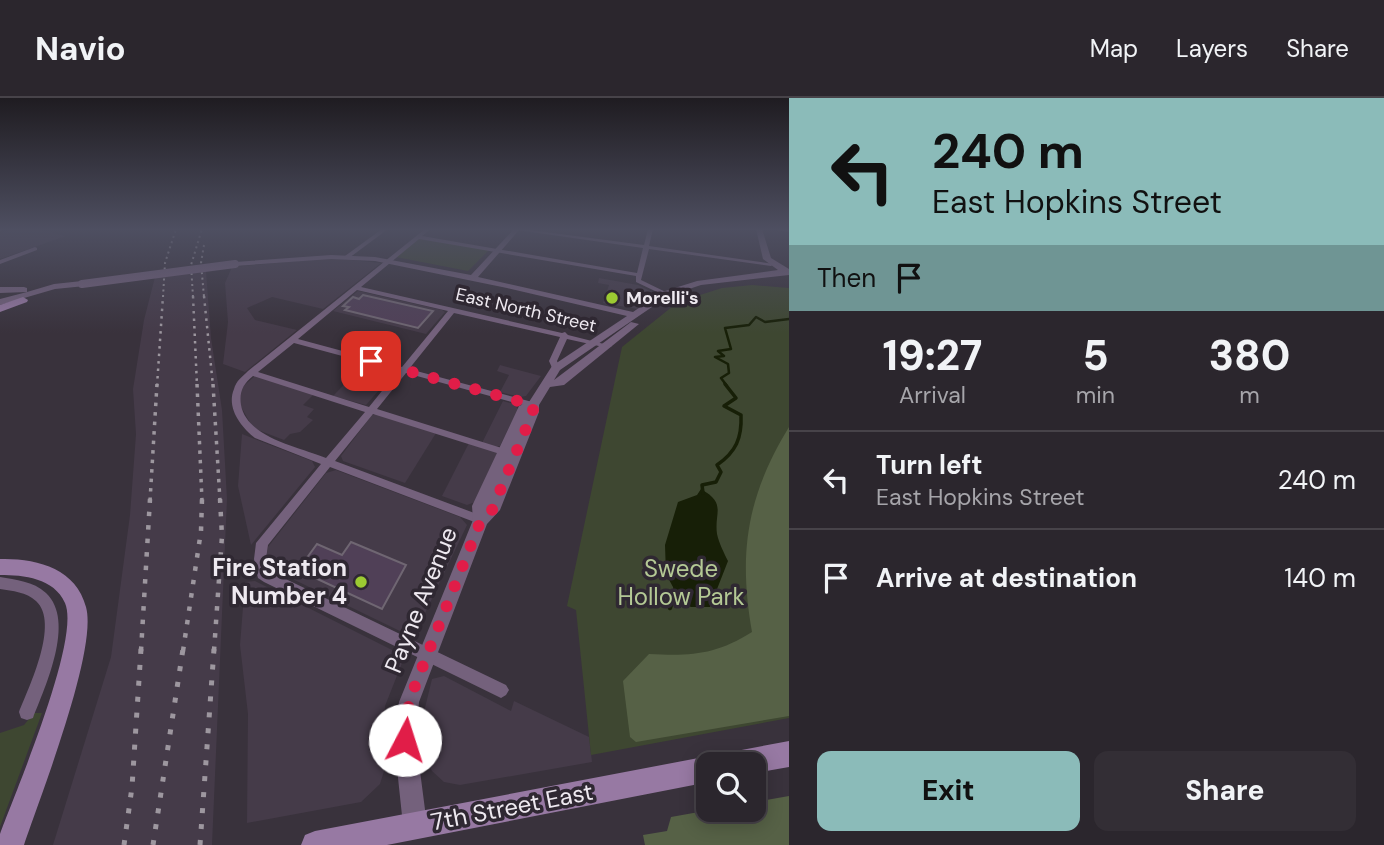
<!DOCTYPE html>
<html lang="en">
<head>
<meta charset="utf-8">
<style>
	body { margin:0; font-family:"DM Sans",sans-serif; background:#332e35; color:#f1f3f6; height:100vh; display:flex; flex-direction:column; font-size:26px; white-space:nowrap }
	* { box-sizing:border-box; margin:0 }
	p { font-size:23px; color:#a6a5aa }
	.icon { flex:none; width:38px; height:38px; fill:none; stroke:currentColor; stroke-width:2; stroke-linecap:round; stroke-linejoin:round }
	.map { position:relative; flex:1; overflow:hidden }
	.drawer { display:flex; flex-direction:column; background:#2b262d; width:595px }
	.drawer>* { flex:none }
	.hud { background:#8bbbb9; color:#111; overflow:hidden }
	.buttons { position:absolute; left:696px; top:654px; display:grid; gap:14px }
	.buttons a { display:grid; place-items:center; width:70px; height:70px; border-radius:14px; background:#2b262d; box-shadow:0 4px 18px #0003,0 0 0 2px #474349; font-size:35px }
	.pin { position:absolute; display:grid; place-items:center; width:60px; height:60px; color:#fff; margin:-30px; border-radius:14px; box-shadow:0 4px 10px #0006 }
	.me { position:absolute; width:77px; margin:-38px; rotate:5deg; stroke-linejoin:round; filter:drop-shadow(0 0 5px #0008) }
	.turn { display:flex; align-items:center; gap:24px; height:147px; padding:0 28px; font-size:32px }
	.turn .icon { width:91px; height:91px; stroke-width:2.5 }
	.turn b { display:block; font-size:49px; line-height:60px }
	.then { display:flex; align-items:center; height:66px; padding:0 28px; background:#0003; gap:14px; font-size:26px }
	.eta { display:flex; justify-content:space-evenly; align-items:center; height:119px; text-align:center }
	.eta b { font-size:42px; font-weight:800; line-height:49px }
	.cta { display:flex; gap:14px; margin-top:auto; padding:14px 28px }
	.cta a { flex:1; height:80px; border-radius:14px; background:#8bbbb9; color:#111; font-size:28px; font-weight:800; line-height:80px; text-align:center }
	.cta a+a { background:#332e35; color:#f1f3f6 }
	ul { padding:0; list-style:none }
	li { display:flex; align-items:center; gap:21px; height:98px; padding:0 28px; border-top:2px solid #474349 }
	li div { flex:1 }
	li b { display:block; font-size:26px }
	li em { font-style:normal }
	header { display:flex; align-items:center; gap:42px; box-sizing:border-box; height:98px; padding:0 35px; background:#2b262d; border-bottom:2px solid #474349 }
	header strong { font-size:33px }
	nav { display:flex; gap:38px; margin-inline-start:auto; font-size:24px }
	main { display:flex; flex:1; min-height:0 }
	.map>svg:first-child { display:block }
</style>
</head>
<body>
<header>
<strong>Navio</strong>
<nav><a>Map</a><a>Layers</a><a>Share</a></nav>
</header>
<main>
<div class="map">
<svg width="789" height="747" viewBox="0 0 789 747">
	<rect width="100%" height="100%" fill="#39323c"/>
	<g fill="#453b49">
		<path d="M13,131h23l30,7 -66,23v-26z"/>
		<path d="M331,160l50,5 -58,46 -51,-12 -25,11 8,12 42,10 -52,42 -22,-8 5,-42 -3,-39 7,-16z"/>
		<path d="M206,173l5,67 11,72 5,89 -15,346h-159l58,-188 19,-142 6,-81 -3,-45 11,-69 11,-43z"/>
		<path d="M599,180l39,7 20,10 -21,14 -34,-6 6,-18 -11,-2z"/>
		<path d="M358,193l84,19 3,2 -19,22 -93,-23z"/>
		<path d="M365,265l25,7 3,4 -27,31 -33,-9z"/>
		<path d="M500,267l41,11 -15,20 -6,1 -20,-5 9,-17 -12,-4z"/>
		<path d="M256,277l58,19 -11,11 11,4 -7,8 6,3 -13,12 -10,2 -6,6 -31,-12 -14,-25v-13z"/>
		<path d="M503,303l11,3 4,5 -18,37 -5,1 -13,-4z"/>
		<path d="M376,316l60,19 -31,50 -62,-22 -2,-5 31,-41z"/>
		<path d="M242,336l70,27 3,6 -64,78 -13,-59z"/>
		<path d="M469,345l29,9 -23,50 -8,3 -25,-9z"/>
		<path d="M336,372l124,47 7,8 -50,105 -13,3 -132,-64 -6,-11 2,-11 58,-74z"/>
		<path d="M255,483l141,71 6,11 -17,43 -1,65 -4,13 -19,18 -114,21 1,-109 -8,-69 5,-63z"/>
		<path d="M444,578l67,35 3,-10 75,36 3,25 -132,23 -16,-3 -12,-11 -11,-22 1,-29 10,-41z"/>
	</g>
	<g fill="#3e4731">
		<path d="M419,141l70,11 -21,21 -72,-14z"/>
		<path d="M752,187l37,3v430l-198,37 -15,-145 -9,-4 55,-259 56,-45 44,-14z"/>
		<path d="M34,615h8l-42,114v-94l24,-8z"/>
	</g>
	<g fill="#566146">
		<path d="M789,329v289l-153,26 -6,-5 -7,-56 26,-27c43,2 66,1 103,-22 -14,-80 -5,-136 37,-205z"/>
		<path d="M789,698v49h-144l-2,-10 24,-4 4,-14 39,-7h44v-8z"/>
	</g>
	<path fill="#171f07" d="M701,391c26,15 13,23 16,45 2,9 7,19 11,27l-18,46h-19l-10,-5 -15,-28 -1,-29 13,-43 19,-7z"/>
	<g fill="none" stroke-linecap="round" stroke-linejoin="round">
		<path stroke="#171f07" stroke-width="2.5" d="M727,288l-6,-8 8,-5 -1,-9 -13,-7 9,-1 -6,-5 13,-2 -6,-21 24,-3 7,-8 9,5 24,-3"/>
		<path stroke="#171f07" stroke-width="3.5" d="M703,395l-1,-8 14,-3 5,-10 -4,-7c19,-13 25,-27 24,-50l-17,-9 12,-8 -11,-14"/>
		<path stroke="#171f07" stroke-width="4.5" d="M670,510l6,-21"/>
	</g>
	<g fill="#504057" stroke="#6f6672" stroke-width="2">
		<path d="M363,197l70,16 -15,17 -73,-18 4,-3 -6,-1 10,-9 6,2z"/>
		<path d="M351,444l55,23 -24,44 -84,-39 19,-26 25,11z"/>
	</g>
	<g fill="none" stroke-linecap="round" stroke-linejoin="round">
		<g fill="#74617c" fill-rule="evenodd">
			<path d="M0,131h5l-5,2z"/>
			<path d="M382,131h6l-39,29h-4v-2z"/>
			<path d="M425,131h6l-9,7 215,37 6,-25 -133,-19h12l122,16 4,-16h5l-4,17 125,18 -3,2 -122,-17 -8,31 35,17v2l-2,1 -38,-18v-6l-217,-37 -58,48 201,46 3,-1 3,3 44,11 -4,2 -41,-9 -10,22 3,7 -4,2h-3l-4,-9 11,-24 -106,-24 -45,56 127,34 2,2 -2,2h-6l-124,-34 -29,36 131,41 1,2 -1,2h-8l-127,-40 -38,47 150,56 2,3 -2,3 -4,2 -4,-2 -147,-56 -62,78 -2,14 3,12 237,114 3,5 -3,5 -5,3 -237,-116 -6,-4 -1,-4 -3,-15 2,-16 65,-79 -66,-26c-14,-11 -29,-30 -21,-49 2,-8 8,-12 14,-18zM357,192l91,21 -46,56 -104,-28zM294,245l104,28 -29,36 -111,-35zM253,278l112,36 -39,46c-27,-11 -79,-20 -85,-53 -2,-13 2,-21 12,-29z"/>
			<path d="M35,149l2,1v2l-37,14v-4z"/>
			<path d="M0,479c16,3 33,4 46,16 30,28 -1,94 -13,125l-6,2 -6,-2 -2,-6c10,-25 41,-89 17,-111 -10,-9 -23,-10 -36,-12z"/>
		</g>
		<g fill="#74617c" fill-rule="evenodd">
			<path d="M514,131h6l-42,48 155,35 29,-20 35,-11 81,-11 -15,-11 -7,-30h6l9,29 18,11v6l-88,10 -33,11 -108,74 -6,10 77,-58 8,2 -75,61 -14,2 -11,18v7l-39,98 -13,14 -68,178 -3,38 11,85 -3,9 -9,3 -9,-3 -3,-9 -9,-85 5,-38 74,-182 -1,-14 47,-100 10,-4 23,-36 75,-50 -120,-28 -132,-27 -44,-2 -96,7 -4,-2 4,-2 96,-7 44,2 96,18z"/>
			<path d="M776,131h13v3l-12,-2z"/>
			<path d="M82,183l3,1v4l-30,3 -55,16v-6l27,-7 -27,1v-6h24l3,1v4l27,-8z"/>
		</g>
		<g fill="#9779a3" fill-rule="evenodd">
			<path d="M23,199l5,3 -1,2 -27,10v-7z"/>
			<path d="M0,461c36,-1 76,9 86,48 12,43 -46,190 -62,238h-24v-11c15,-41 81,-195 65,-231 -11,-25 -41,-28 -65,-28z"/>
			<path d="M789,643v26l-35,6v-8h-45v17l-322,63h-86l4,-10 10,-4 394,-75 10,6 3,-6 9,-4z"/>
		</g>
		<g stroke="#9d979f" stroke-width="2" stroke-dasharray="2 3.5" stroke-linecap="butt">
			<path d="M204,147l-3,18 3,34"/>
			<path d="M163,199l2,-34 11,-34"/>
			<path d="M193,199l-2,-32 11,-36"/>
		</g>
		<g stroke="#9d979f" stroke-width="2.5" stroke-dasharray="2.5 5" stroke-linecap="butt">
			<path d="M193,198l4,90"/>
			<path d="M204,198l9,90"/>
			<path d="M157,288l6,-90"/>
		</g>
		<g stroke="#9d979f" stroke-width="3.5" stroke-dasharray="3.5 6" stroke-linecap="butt">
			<path d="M197,286l5,117"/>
			<path d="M213,286l7,117"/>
			<path d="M150,403l7,-117"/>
		</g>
		<g stroke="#9d979f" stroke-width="4.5" stroke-dasharray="4.5 9" stroke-linecap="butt">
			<path d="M141,553l9,-152"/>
			<path d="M183,553l18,-120 1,-32"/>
			<path d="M214,553l8,-115 -2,-37"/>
		</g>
		<g stroke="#9d979f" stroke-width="5" stroke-dasharray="5 11" stroke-linecap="butt">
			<path d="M124,747l8,-58 9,-138"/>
			<path d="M153,747l30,-196"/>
			<path d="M200,747l14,-196"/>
		</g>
		<path stroke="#74617c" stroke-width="8" d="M82,186l153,-20"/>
	</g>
	<linearGradient id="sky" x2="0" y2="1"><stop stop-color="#1f1c21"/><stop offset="0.56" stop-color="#4e4f61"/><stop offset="1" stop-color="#4e4f61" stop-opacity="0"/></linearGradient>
	<rect width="789" height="235" fill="url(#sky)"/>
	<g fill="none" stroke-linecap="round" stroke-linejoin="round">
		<path stroke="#e11d48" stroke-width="12" stroke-dasharray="0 21.6" d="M371,263l162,44v7l-41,98 -11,10 -63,158 -9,24 -4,38"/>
	</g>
	<g fill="#9cca32" stroke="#2f2832" stroke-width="2.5">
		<circle cx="612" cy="200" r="7"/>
		<circle cx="361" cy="484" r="7"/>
	</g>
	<g text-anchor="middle" stroke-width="7" stroke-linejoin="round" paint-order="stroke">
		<g font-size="18" font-weight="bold" fill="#eee9f0" stroke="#2f2832" text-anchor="start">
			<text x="626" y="206">Morelli's</text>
		</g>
		<g font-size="18" fill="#eee9f0" stroke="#2f2832">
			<text transform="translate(526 212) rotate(13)" y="6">East North Street</text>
		</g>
		<g font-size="24" font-weight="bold" fill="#eee9f0" stroke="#2f2832" text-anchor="end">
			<text x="347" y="478">Fire Station<tspan x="347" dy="28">Number 4</tspan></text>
		</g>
		<g font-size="24" fill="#b4c995" stroke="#2f2832">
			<text x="681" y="479">Swede<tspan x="681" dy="28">Hollow Park</tspan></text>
		</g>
		<g font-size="24" fill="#eee9f0" stroke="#2f2832">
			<text transform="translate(421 502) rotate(-68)" y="8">Payne Avenue</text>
			<text transform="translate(512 709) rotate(-11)" y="8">7th Street East</text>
		</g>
	</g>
</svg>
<div class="buttons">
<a><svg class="icon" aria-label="search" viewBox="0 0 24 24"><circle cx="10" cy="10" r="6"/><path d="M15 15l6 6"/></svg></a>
</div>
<div class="pin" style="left:371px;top:263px;background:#d93025"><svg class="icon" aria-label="arrive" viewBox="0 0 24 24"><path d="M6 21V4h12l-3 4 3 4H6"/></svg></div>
<svg class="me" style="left:405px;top:642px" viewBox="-20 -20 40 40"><circle r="19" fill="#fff"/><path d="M0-13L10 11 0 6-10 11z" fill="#e11d48"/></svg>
</div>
<section class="drawer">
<div class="hud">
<div class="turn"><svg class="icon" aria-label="left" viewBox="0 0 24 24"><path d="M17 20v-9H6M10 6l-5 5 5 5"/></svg><div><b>240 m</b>East Hopkins Street</div></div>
<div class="then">Then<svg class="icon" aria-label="arrive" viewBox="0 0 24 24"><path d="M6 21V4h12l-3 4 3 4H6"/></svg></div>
</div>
<div class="eta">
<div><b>19:27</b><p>Arrival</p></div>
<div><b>5</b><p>min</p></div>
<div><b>380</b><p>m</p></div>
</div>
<ul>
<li><svg class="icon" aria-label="left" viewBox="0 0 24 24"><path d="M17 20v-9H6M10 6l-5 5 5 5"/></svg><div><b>Turn left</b><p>East Hopkins Street</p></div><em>240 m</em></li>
<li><svg class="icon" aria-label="arrive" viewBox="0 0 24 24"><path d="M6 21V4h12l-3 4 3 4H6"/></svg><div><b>Arrive at destination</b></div><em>140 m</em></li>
</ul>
<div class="cta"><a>Exit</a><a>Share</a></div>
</section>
</main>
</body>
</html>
